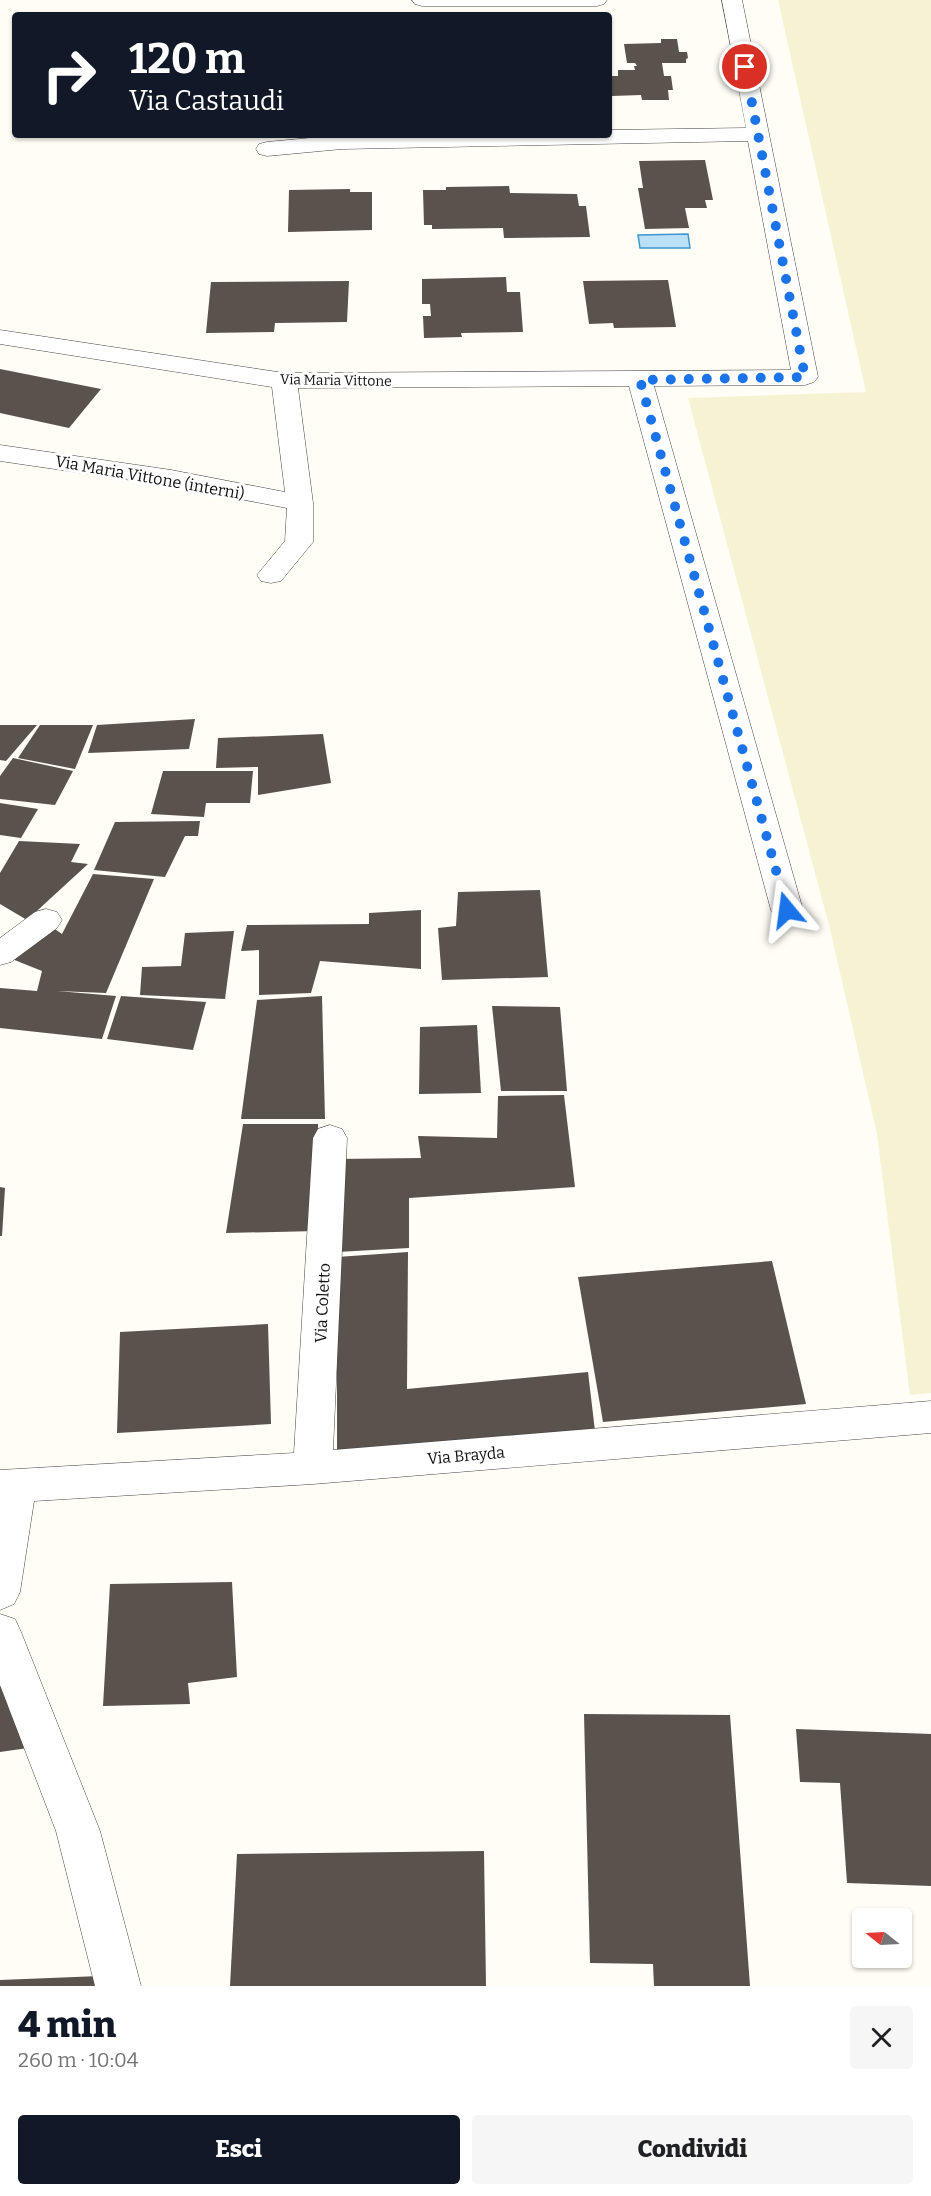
<!DOCTYPE html>
<html lang="it">
<head>
<meta charset="utf-8">
<style>
	body { margin:0; font-family:Bitter,serif; background:#f6f6f6; color:#202124; height:100vh; display:flex; flex-direction:column; font-size:22px; white-space:nowrap }
	* { box-sizing:border-box; margin:0 }
	p { font-size:20px; color:#757577 }
	.icon { flex:none; width:33px; height:33px; fill:none; stroke:currentColor; stroke-width:2; stroke-linecap:round; stroke-linejoin:round }
	.map { position:relative; height:1986px; overflow:hidden }
	.panel { display:flex; flex-direction:column; background:#fff; flex:1 }
	.panel>* { flex:none }
	.banner { position:absolute; left:12px; top:12px; width:600px; height:126px; border-radius:6px; box-shadow:0 2px 4px #0004; background:#111827; color:#fff; overflow:hidden }
	.needle { width:39px; rotate:288deg }
	.controls { position:absolute; left:852px; top:1908px; display:grid; gap:12px }
	.controls a { display:grid; place-items:center; width:60px; height:60px; border-radius:6px; background:#fff; box-shadow:0 2px 4px #0004; font-size:30px }
	.pin { position:absolute; display:grid; place-items:center; width:51px; height:51px; color:#fff; margin:-26px; border:3px solid #fff; border-radius:50%; box-shadow:0 2px 6px #0007 }
	.me { position:absolute; width:66px; margin:-33px; rotate:344deg; stroke-linejoin:round; filter:drop-shadow(0 0 4px #0008) }
	.turn { display:flex; align-items:center; gap:21px; height:126px; padding:0 18px; font-size:27px }
	.turn .icon { width:78px; height:78px; stroke-width:2.5 }
	.turn b { display:block; font-size:42px; line-height:51px }
	.round { display:grid; place-items:center; flex:none; width:63px; height:63px; border-radius:6px; background:#f6f6f6 }
	.headline { display:flex; align-items:center; justify-content:space-between; height:102px; padding:0 18px }
	h1 { font-size:36px; font-weight:800; line-height:45px; color:#111827 }
	.primary-button { display:flex; gap:12px; margin-top:auto; padding:12px 18px }
	.primary-button a { flex:1; height:69px; border-radius:6px; background:#111827; color:#fff; font-size:24px; font-weight:800; line-height:69px; text-align:center }
	.primary-button a+a { background:#f6f6f6; color:#202124 }
	.map>svg:first-child { display:block }
</style>
</head>
<body>
<div class="map">
<svg width="931" height="1986" viewBox="0 0 931 1986">
	<rect width="100%" height="100%" fill="#fffdf5"/>
	<path fill="#f6f3d4" d="M778,0h153v1393l-21,2 -33,-261 -47,-205 -142,-531 178,-6z"/>
	<path fill="#b9e0f7" stroke="#3f96cf" stroke-width="1.5" d="M688,234l2,14h-50l-2,-13z"/>
	<g fill="#5a524d">
		<path d="M661,39h16l2,13h8l1,6 -2,1v4h-24l2,13h7l2,14h-5l1,10h-27l-1,-5 -29,1 -3,-20h9v-6h17l-1,-4h3l-2,-3h-8l-3,-19 37,-1z"/>
		<path d="M705,160l8,40h-8l2,8h-22l4,20 -44,1 -7,-41h5l-4,-27z"/>
		<path d="M509,186l1,7 67,1 2,12h7l4,31 -86,1 -1,-10 -71,1v-4h-8l-1,-35h23v-3z"/>
		<path d="M350,189v3h22v38l-84,2 1,-42z"/>
		<path d="M506,277l1,15h13l3,40 -62,1 1,4 -38,1 -1,-22h8l-1,-12h-8v-25z"/>
		<path d="M668,280l8,47 -62,1 -1,-5 -24,1 -6,-43z"/>
		<path d="M349,281l-2,41 -72,1 -1,9 -68,1 5,-51z"/>
		<path d="M0,369l101,20 -32,39 -69,-15z"/>
		<path d="M195,719l-6,30 -101,4 9,-28z"/>
		<path d="M0,725h37l-31,36 -6,-1z"/>
		<path d="M40,725h53l-18,44 -57,-11z"/>
		<path d="M323,734l8,49 -73,12v-28l-42,1 2,-30z"/>
		<path d="M13,758l60,13 -18,34 -55,-6v-23z"/>
		<path d="M163,771h90l-3,32h-44l-2,14 -53,-3z"/>
		<path d="M0,803l38,6 -17,29 -21,-3z"/>
		<path d="M200,821l-2,15h-13l-20,41 -71,-7 21,-48z"/>
		<path d="M19,841l61,3 -9,18 17,2 -61,56 -27,-16v-31z"/>
		<path d="M93,874l61,5 -48,114 -49,-2 59,5 -14,43 -102,-11v-40l37,3 5,-20 -35,-14 42,-32 13,9z"/>
		<path d="M540,890l8,87 -106,3 -4,-52 18,-2 2,-34z"/>
		<path d="M421,910v59l-101,-8 -9,32 -52,2v-45l-18,1 6,-26 122,-1v-11z"/>
		<path d="M234,931l-9,68 -85,-4 2,-28 39,-1 4,-33z"/>
		<path d="M121,996l85,6 -13,48 -86,-11z"/>
		<path d="M322,996l3,123h-84l16,-119z"/>
		<path d="M492,1006l68,1 7,84h-66z"/>
		<path d="M477,1025l4,68 -62,1 1,-67z"/>
		<path d="M564,1095l11,92 -166,11v50l-72,4 -1,-93 85,-1 -3,-22 79,2 1,-42z"/>
		<path d="M243,1124h75l-1,107 -91,2z"/>
		<path d="M0,1187l5,1 -3,48h-2z"/>
		<path d="M408,1252l-1,137 181,-17 7,59 -258,25v-199z"/>
		<path d="M772,1261l34,143 -203,18 -25,-145z"/>
		<path d="M268,1324l3,100 -154,9 3,-101z"/>
		<path d="M232,1582l5,95 -49,6 2,21 -87,2 7,-122z"/>
		<path d="M0,1687h3l32,60 -35,5z"/>
		<path d="M584,1714l146,1 20,271h-96l-1,-22 -63,-1z"/>
		<path d="M796,1729l135,5v152l-84,-3 -7,-100 -40,-1z"/>
		<path d="M484,1851l2,135h-256l7,-132z"/>
		<path d="M100,1976l-1,10h-99v-6z"/>
	</g>
	<g fill="none" stroke-linecap="round" stroke-linejoin="round">
		<defs>
			<g id="street">
				<path d="M412,0h195l-3,4 -7,2h-175l-7,-2z"/>
				<path d="M722,0h20l76,377 -4,5 -9,3 -151,1 149,524 -5,8 -11,3 -11,-3 -5,-8 -142,-524 -331,2 15,115v39l-32,39 -10,2 -10,-2 -4,-6 28,-34 2,-33 -116,-22 -171,-25v-16l171,25 114,22 -13,-105 -272,-43v-14l284,43 507,-3 -43,-229 -406,8 -75,7 -8,-2 -3,-5 3,-5 8,-2 75,-7h267v-5l137,-2z"/>
				<path d="M46,909l11,3 5,8 -5,8 -46,34 -11,3v-27l35,-26z"/>
				<path d="M330,1125l12,4 5,9 -14,312 598,-49v32l-618,51 -279,17 -14,91 -6,12 -14,6v-140l294,-17 19,-315 5,-9z"/>
				<path d="M0,1614l15,5 6,13 79,199 41,155h-46l-39,-155 -56,-146z"/>
			</g>
		</defs>
		<use href="#street" stroke="#444" stroke-width="1"/>
		<use href="#street" fill="#fff" fill-rule="evenodd"/>
	</g>
	<g fill="none" stroke-linecap="round" stroke-linejoin="round">
		<path stroke="#1a73e8" stroke-width="10" stroke-dasharray="0 18" d="M745,67l60,310 -165,3 147,530"/>
	</g>
	<g text-anchor="middle" stroke-width="6" stroke-linejoin="round" paint-order="stroke">
		<g font-size="14" fill="#111" stroke="#fff">
			<text transform="translate(336 380) rotate(1)" y="5">Via Maria Vittone</text>
		</g>
		<g font-size="16" fill="#111" stroke="#fff">
			<text transform="translate(150 477) rotate(10)" y="6">Via Maria Vittone (interni)</text>
			<text transform="translate(322 1303) rotate(-87)" y="6">Via Coletto</text>
			<text transform="translate(466 1455) rotate(-5)" y="6">Via Brayda</text>
		</g>
	</g>
</svg>
<div class="controls">
<a><svg class="needle" viewBox="-14 -14 28 28"><path d="M0-13l5 13h-10z" fill="#e53935"/><path d="M0 13l5-13h-10z" fill="#757577"/></svg></a>
</div>
<div class="pin" style="left:745px;top:67px;background:#d93025"><svg class="icon" aria-label="arrive" viewBox="0 0 24 24"><path d="M6 21V4h12l-3 4 3 4H6"/></svg></div>
<svg class="me" style="left:787px;top:910px" viewBox="-20 -20 40 40"><path d="M0-17L14 15 0 8-14 15z" fill="#1a73e8" stroke="#fff" stroke-width="4"/></svg>
<div class="banner">
<div class="turn"><svg class="icon" aria-label="right" viewBox="0 0 24 24"><path d="M7 20v-9h11M14 6l5 5-5 5"/></svg><div><b>120 m</b>Via Castaudi</div></div>
</div>
</div>
<section class="panel">
<div class="headline"><div><h1>4 min</h1><p>260 m · 10:04</p></div><a class="round"><svg class="icon" aria-label="close" viewBox="0 0 24 24"><path d="M6 6l12 12M18 6L6 18"/></svg></a></div>
<div class="primary-button"><a>Esci</a><a>Condividi</a></div>
</section>
</body>
</html>
